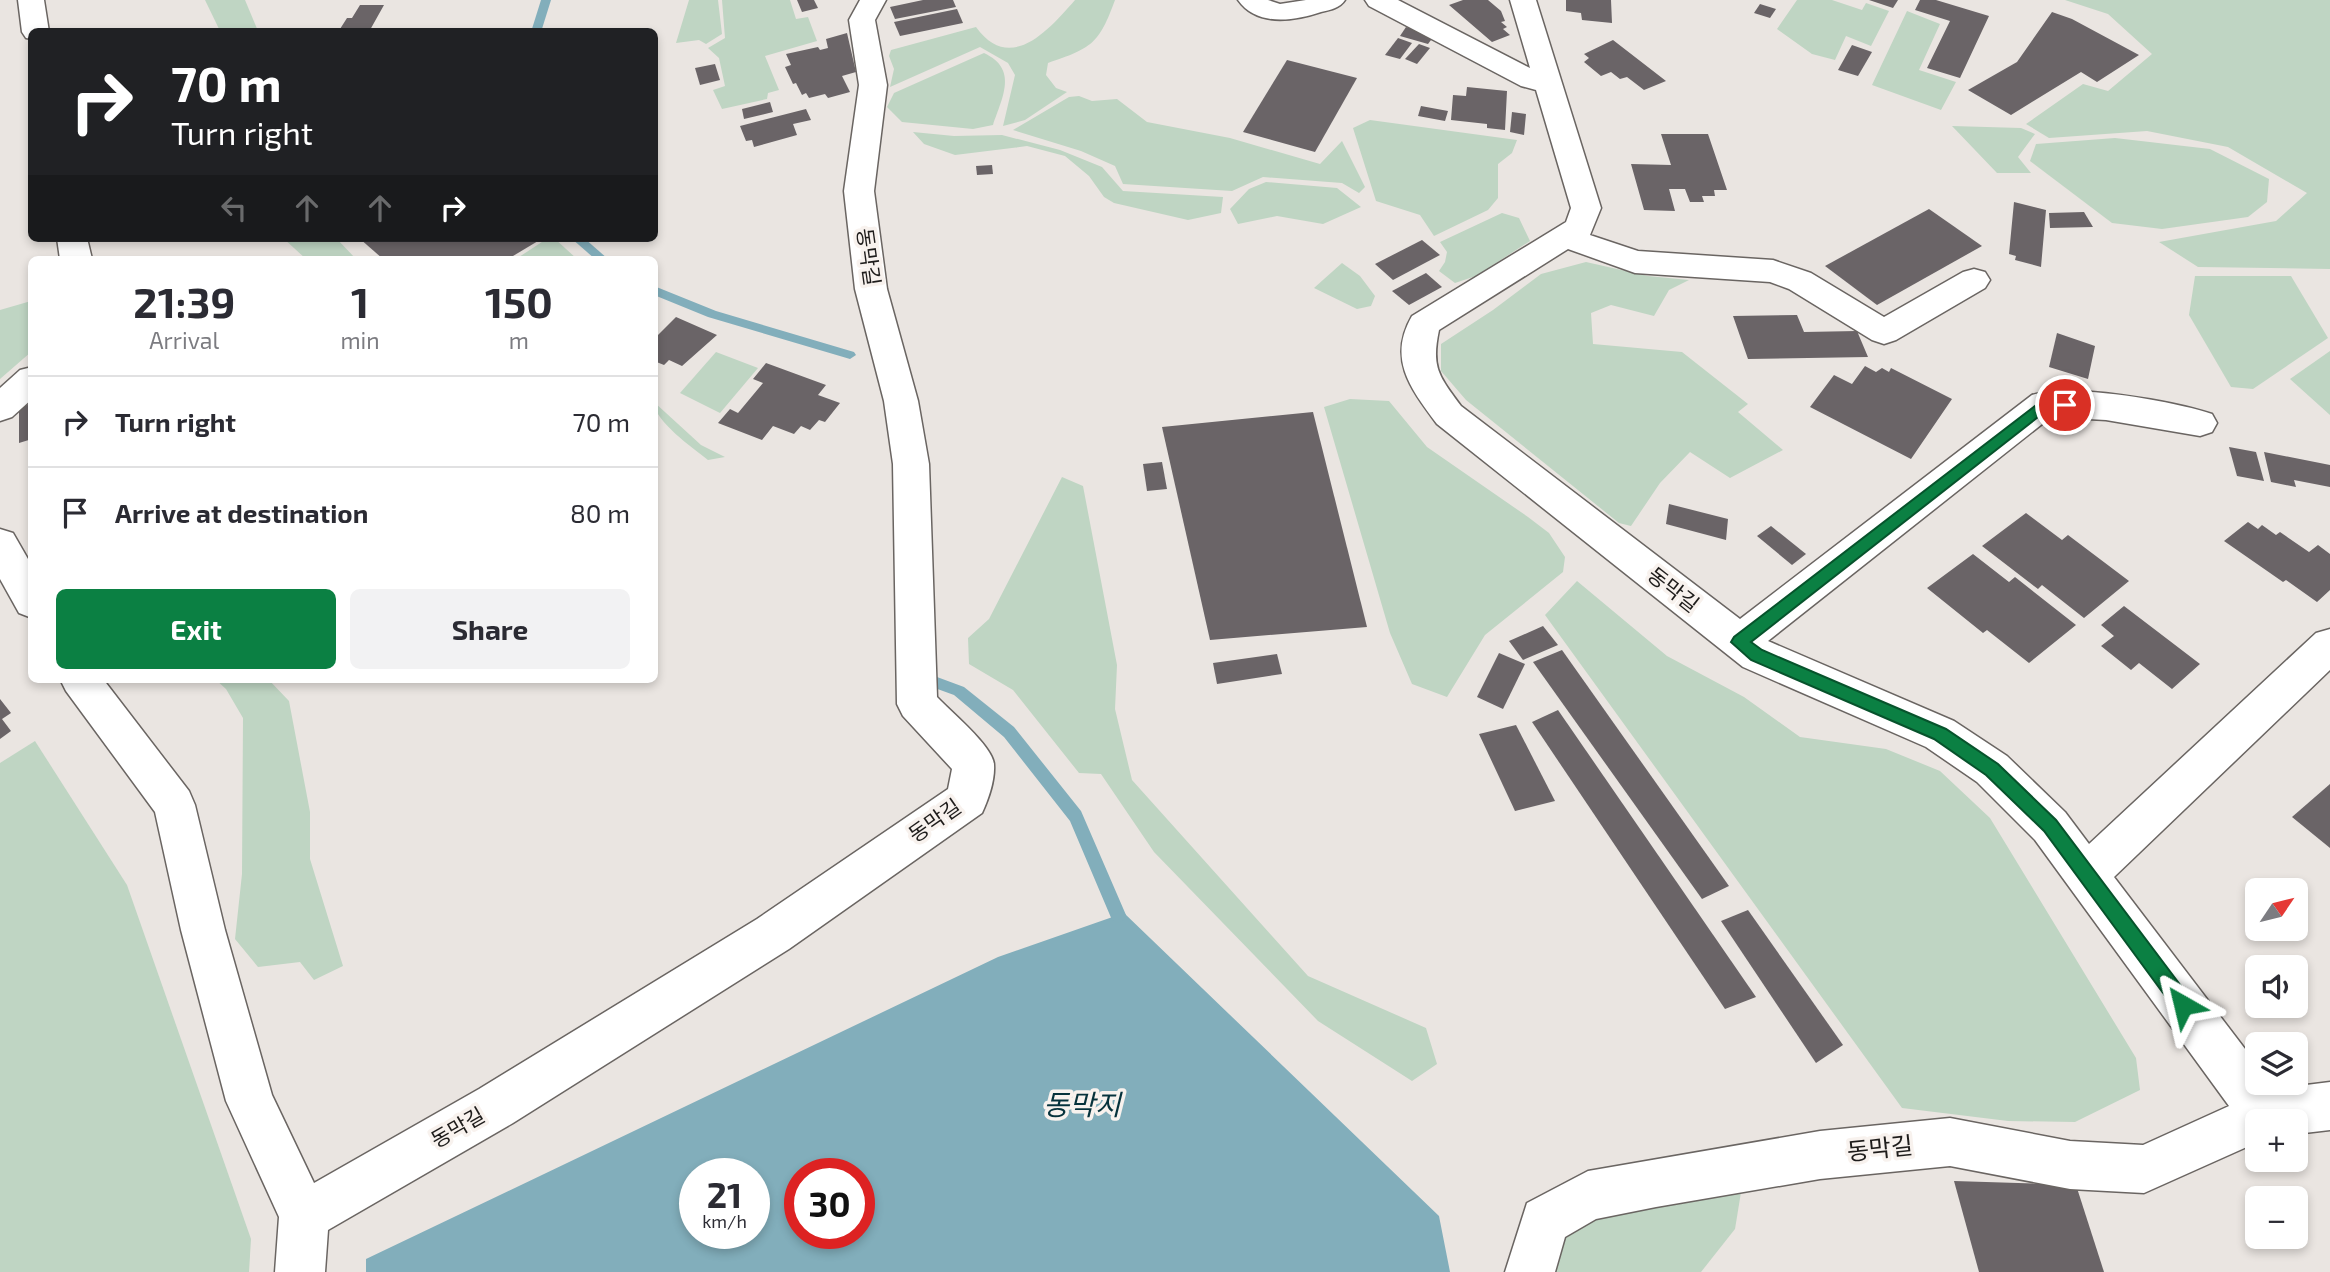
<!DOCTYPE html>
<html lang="en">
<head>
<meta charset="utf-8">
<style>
	body { margin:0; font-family:"Exo 2","Noto Sans KR",sans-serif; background:#f2f2f3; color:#2b2b33; height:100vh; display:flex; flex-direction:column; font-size:26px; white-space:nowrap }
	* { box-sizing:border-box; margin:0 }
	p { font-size:23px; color:#7c7c81 }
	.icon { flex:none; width:38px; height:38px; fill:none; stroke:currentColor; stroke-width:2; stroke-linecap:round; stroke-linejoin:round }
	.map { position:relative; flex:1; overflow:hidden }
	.panel { position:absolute; left:28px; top:256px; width:630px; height:427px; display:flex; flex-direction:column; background:#fff; border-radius:10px; box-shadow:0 4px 10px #0003 }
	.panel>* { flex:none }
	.hud { position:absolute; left:28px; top:28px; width:630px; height:214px; border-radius:10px; box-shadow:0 4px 10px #0003; background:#202124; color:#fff; overflow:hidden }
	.needle { width:46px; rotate:55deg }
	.controls { position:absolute; left:2245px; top:878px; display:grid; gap:14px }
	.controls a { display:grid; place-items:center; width:63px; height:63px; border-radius:10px; background:#fff; box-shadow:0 4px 10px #0003; font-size:35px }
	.speed { position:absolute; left:679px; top:1158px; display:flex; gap:14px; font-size:35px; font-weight:700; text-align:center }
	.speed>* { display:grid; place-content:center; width:91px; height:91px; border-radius:50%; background:#fff; box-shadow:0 4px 10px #0003; line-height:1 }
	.speed small { font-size:18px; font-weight:400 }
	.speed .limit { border:10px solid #d22; background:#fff; color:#111 }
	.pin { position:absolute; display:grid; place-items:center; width:60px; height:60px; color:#fff; margin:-30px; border:4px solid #fff; border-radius:50%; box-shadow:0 2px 7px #0007 }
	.me { position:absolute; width:77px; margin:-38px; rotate:323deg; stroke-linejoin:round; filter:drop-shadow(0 0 5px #0008) }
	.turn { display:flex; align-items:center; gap:24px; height:147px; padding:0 28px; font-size:32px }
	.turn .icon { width:91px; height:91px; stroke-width:2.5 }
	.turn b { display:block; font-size:49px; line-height:60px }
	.lanes { display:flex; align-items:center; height:66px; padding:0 28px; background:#0003; justify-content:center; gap:35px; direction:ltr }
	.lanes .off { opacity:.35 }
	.eta { display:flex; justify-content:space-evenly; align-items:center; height:119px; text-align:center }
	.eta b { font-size:42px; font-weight:700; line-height:49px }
	.action { display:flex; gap:14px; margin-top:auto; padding:14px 28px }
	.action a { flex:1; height:80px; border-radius:10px; background:#0b8043; color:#fff; font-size:28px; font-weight:700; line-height:80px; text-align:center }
	.action a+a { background:#f2f2f3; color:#2b2b33 }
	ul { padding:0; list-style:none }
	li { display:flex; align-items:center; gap:21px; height:91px; padding:0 28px; border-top:2px solid #e1e1e2 }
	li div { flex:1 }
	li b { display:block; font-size:26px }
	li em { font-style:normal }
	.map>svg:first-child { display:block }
</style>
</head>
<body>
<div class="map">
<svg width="2330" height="1272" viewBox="0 0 2330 1272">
	<rect width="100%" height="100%" fill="#eae5e1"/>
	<g fill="#bfd5c3">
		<path d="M205,0h40l13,31h-38z"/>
		<path d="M689,0h29l4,34 -16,10 -7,-4 -23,3z"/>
		<path d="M722,0h68l6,19 12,-2 9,24 -52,15 14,34 -11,3 -1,6 -45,10 -9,-19 12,-4 -6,-28 -11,-10 17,-10z"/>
		<path d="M1075,0h40c-16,44 -23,48 -67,63l-2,12 10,13 11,4 -42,28 -22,6 12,-51 -7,-12 -28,-16 -90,40 4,-18 -5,-13 2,-6 85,-23c34,47 72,4 99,-27z"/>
		<path d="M1797,0h35l30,10 4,-7 23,8 -18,35 -25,-10 -11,24 -23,-6 -35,-25z"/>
		<path d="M2065,0h265v269l-132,-2 -39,-25 117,-21 31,-28 -79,-46 -81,-16 -98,7 -23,-14 57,-40 25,7 44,-37 -44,-40z"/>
		<path d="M1907,11l33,13 -21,46 37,12 -15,28 -69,-25z"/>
		<path d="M984,53c34,16 19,43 9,72l-20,4 -71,-7 -15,-15 7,-14z"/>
		<path d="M1079,96l13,5 25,-2 30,23 83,16 90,26 22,-23 23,46 -6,6 -17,-10 -79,-6 -31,14 -109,-7 -8,-18 -34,-15 -68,-21 56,-33z"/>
		<path d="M1370,120l147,20 -5,13 -14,11v34l-10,12 -54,26 -14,-21 -44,-14 -23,-73z"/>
		<path d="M1952,126l69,2 14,6 -17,23 13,16h-34z"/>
		<path d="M913,132l41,4 48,-1 58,15 42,17 21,24 100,6 -2,16 -33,7 -74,-17 -10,-6 -15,-21 -24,-20 -38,-10 -72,9 -31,-11z"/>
		<path d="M2115,138l95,11 59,30 -2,23 -19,15 -86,12 -50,-6 -82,-62 6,-17z"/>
		<path d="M1266,182l71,6 24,19 -38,17 -46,-8 -39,8 -8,-15 19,-20z"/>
		<path d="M1502,213l17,5 11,23 -54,35 -21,7 -16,-12 6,-9 2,-10 -7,-10z"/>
		<path d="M283,238h53l20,21h-50z"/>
		<path d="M548,238h6l23,21h-61z"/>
		<path d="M1586,262l62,14 41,4 -20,10 -15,26 -43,-11 -20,8 2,31 89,8 66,52 -10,8 45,38 -53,28 -40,-26 -30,31 -29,43 -12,-3 -153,-123 -25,-29v-27l52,-34 48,-36z"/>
		<path d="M1342,263l18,13 15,20 -4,10 -14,3 -43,-21z"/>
		<path d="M2195,276h96l37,62 -75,51 -22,-2 -42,-72z"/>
		<path d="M31,301v51l-31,27v-69z"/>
		<path d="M2330,351v64l-40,-36z"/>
		<path d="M716,352l42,16 -38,45 -40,-20z"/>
		<path d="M1350,399l39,2 38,46 101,70 21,16 16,24 -2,15 -78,63 -38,62 -35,-13 -22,-51 -66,-226z"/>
		<path d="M654,402l47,43 24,12 -17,3c-15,-12 -54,-39 -54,-58z"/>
		<path d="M1062,477l21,9 34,179 -2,44 17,71 176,196 118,52 11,36 -25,17 -94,-60 -164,-169 -53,-78 -22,-1 -66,-83 -44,-26 -1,-26 21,-19z"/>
		<path d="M1577,581l90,75 77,41 56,40 86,12 54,22 50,47 146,240 4,32 -65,32 -67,-1 -106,-13 -357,-493z"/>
		<path d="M215,679h53l21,22 21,111v47l33,107 -29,14 -14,-18 -42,5 -23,-28 7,-65 1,-156 -17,-29z"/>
		<path d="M35,741l92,144 124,354 -2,33h-249v-509z"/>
		<path d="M1743,1180l-8,49 -34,43h-152l4,-27 39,-34z"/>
	</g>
	<path fill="#82aebb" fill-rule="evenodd" d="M1124,913l315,303 11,56h-1084v-13l632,-302zM695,1174h59v60h-59zM859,1174v60h-59v-60z"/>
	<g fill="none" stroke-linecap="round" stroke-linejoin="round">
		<g fill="#82aebb" fill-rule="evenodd">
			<path d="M541,0h10l-10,32h-10z"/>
			<path d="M571,238h13l24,21h-13z"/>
			<path d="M654,286l62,25 138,41 2,3 -6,4 -142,-42 -54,-22z"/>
			<path d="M937,677l27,10 50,40 67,84 45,104 -2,5 -6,3 -6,-3 -42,-99 -66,-84 -50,-42 -22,-8 -2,-4 2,-4z"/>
		</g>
	</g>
	<g fill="#6a6467">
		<path d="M797,0h17l4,8 -16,4z"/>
		<path d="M923,0h30l3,7 -61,12 -5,-12z"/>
		<path d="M1463,0h25l13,11 4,10 -4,1 6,5 -4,2 7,6 -18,7 -43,-37z"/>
		<path d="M1566,0h45l1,23 -30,-3 -1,-7 -15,-2z"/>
		<path d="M1869,0h29l-5,8z"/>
		<path d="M1920,0h16l53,16 -29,62 -33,-10 23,-47 -35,-11z"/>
		<path d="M1760,4l16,5 -6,9 -16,-5z"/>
		<path d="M360,5h24l-14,25 -30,-1 7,-11h5z"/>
		<path d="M957,9l6,14 -63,13 -6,-14z"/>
		<path d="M2052,12l20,7 67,36 -42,27 -16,-10 -70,43 -43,-25 49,-28z"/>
		<path d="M1406,27l28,9 -6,8 -28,-8z"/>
		<path d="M847,33l9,39 -14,4 8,16 -22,6 -3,-4 -16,4 -3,-5 -4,2 -6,-12 -3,1 -8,-17 6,-2 -5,-11 32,-7 2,3 8,-2 -2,-9z"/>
		<path d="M1398,38l14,5 -12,16 -15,-4z"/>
		<path d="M1613,40l53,41 -22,9 -17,-13 -7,2 -9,-7 -10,4 -17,-14 5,-4 -5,-4z"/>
		<path d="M1419,44l11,4 -13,16 -12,-5z"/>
		<path d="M1852,45l20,7 -14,24 -20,-6z"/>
		<path d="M1287,60l70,18 -42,74 -72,-20z"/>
		<path d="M715,64l5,16 -20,5 -5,-17z"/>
		<path d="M1467,87l40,4 -2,39 -18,-2v-4l-36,-4 2,-25 13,1z"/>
		<path d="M770,102l3,10 -29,7 -2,-10z"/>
		<path d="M1421,106l27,5 -3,10 -27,-5z"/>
		<path d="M806,109l5,11 -18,4 4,11 -43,12 -2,-7 -6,1 -6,-15z"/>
		<path d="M1512,112l14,2 -2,21 -14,-3z"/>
		<path d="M1661,134h47l19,56h-13l1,6h-13l2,6h-14l-5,-13h-16l6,22 -31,-1 -13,-46 40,1z"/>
		<path d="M992,165l1,9 -16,1 -1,-9z"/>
		<path d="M2014,202l32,8 -5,57 -26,-7 1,-4 -7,-2z"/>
		<path d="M1929,209l53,37 -105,59 -52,-39z"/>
		<path d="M2084,212l9,15 -43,1 -1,-15z"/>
		<path d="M359,238h184l-35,21h-125z"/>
		<path d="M1422,240l18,15 -47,25 -18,-16z"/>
		<path d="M1426,273l16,14 -33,18 -17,-14z"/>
		<path d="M1797,315l7,17 53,-1 11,26 -120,2 -15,-43z"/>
		<path d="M676,317l41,18 -35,31 -13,-6 -5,5 -10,-4v-22z"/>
		<path d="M2057,333l38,13 -7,33 -39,-12z"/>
		<path d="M766,363l60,22 -8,10 22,8 -15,19 -6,-2 -9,10 -9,-4 -7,8 -21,-8 -11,14 -44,-17 12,-14 8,4 25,-30 -10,-4z"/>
		<path d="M1865,366l11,6 6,-4 7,4 2,-4 61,31 -41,60 -101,-52 24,-32 18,9z"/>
		<path d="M32,404v35l-13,4v-36z"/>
		<path d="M1313,412l54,215 -157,13 -48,-213z"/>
		<path d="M2229,447l27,5 8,29 -27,-5z"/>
		<path d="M2264,452l66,13v22l-36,-7 2,7 -25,-5z"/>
		<path d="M1162,462l5,27 -20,2 -4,-27z"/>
		<path d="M1669,504l59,15 -2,21 -60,-16z"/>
		<path d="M2026,513l36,27 6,-5 61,46 -45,37 -42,-33 -4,4 -56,-43z"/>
		<path d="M2248,522l10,7 4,-4 14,10 4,-3 29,20 9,-7 12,9v36l-13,12 -31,-22 -3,2 -59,-41z"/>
		<path d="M1771,526l35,28 -14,11 -35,-29z"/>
		<path d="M1973,554l36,28 6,-5 61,48 -47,38 -42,-33 -4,3 -56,-45z"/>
		<path d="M2124,606l76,58 -28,25 -33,-26 -8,7 -30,-24 13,-10 -13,-11z"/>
		<path d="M1543,626l15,19 -35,15 -14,-19z"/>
		<path d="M1562,650l167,236 -27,13 -169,-237z"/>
		<path d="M1499,653l26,11 -22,45 -26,-12z"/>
		<path d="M1277,654l5,20 -65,10 -4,-21z"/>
		<path d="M0,699l11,14 -9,6 9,12 -11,8z"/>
		<path d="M1558,710l198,287 -31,12 -193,-287z"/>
		<path d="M1516,725l39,76 -40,10 -36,-77z"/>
		<path d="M2330,784v64l-38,-31z"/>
		<path d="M1748,910l95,135 -27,18 -95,-142z"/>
		<path d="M1954,1181l122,4 28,87h-125z"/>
	</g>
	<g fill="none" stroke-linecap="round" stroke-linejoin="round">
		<defs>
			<g id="minor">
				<path d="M18,0h26l5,32h-17v7l-6,-1 -4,-6z"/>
				<path d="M860,0h26l-11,20 12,65 -13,106 13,98 31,112 11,63 8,233c13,14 57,50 57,68 1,15 -6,35 -12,48l-193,136 -276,174 -185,107 -3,42h-50l4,-55 -53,-116 -45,-171 -26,-118 -89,-121 -6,-12h43l86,112 6,14 30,125 47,165 42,88 165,-94 278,-170 191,-130 4,-20 -49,-53 -6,-12 -4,-240 -9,-63 -29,-112 -11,-98 15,-106 -10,-65z"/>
				<path d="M1238,0h30l12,4 26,-4h39c-5,8 -15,10 -24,12 -27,9 -64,15 -83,-12z"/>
				<path d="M1365,0h33l132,68 -20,-68h26l65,208 -11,27 48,16 135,9 38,13 73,44 79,-45 11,-3 11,3 5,8 -5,8 -89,52 -12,4 -12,-4 -83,-51 -19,-7 -135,-9 -67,-24 -129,81c-8,38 0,46 22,76l279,213 292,-224c38,-12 141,6 180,19l5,9 -5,9 -12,4 -94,-16 -55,-3 -283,224 186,80 53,35 58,56 24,32 227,-211 14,-4v41l-216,207 144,189v17h12l5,6 55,-7v48l-34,4v-12h-38v20l-114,51 -74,-4 -120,-23 -130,13 -164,28 -60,12 -31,18 -10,35h-50l22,-69 61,-32 232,-40 130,-13 120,23 73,4 86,-39 -194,-266 -58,-58 -51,-35 -183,-80 -306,-243c-26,-35 -50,-65 -25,-108l154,-94 5,-14 -35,-118 -15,-4 -152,-80z"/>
				<path d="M57,238h30l5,21h-32z"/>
				<path d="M32,367v32l-20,18 -12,4v-33l20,-18z"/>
				<path d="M0,529l13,4 19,33v52l-13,-5 -19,-34z"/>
			</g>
		</defs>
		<use href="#minor" stroke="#6a6562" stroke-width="3"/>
		<use href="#minor" fill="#fff" fill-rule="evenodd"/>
	</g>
	<path fill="#0b8043" stroke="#07532c" stroke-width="2" d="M2044,399l21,1 7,5 -7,6 -18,-1 -296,232 11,8 184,79 52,35 58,56 134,178 3,7 -3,7 -7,2 -6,-2 -133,-181 -58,-56 -52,-36 -183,-79 -20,-18 3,-5z"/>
	<g text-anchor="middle" stroke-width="7" stroke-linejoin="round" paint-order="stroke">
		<g font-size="21" fill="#1e1c1b" stroke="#f8f2ee">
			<text transform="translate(868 257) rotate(82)" y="7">동막길</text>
			<text transform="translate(1673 590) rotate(38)" y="7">동막길</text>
			<text transform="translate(935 821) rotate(-35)" y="7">동막길</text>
			<text transform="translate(458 1128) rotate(-30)" y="7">동막길</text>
		</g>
		<g font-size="24" fill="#1e1c1b" stroke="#f8f2ee">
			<text transform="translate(1880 1149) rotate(-6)" y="8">동막길</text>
		</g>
		<g font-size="28" font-style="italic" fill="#06323c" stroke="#f8f2ee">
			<text x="1082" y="1115">동막지</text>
		</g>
	</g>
</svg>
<div class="controls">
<a><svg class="needle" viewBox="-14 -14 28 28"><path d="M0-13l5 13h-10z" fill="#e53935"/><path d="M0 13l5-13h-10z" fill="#7c7c81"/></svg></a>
<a><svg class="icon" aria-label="sound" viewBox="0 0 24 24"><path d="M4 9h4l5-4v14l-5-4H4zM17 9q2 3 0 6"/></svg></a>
<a><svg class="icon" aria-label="layers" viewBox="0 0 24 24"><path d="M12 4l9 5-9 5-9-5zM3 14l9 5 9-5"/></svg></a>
<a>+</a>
<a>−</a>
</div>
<div class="speed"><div>21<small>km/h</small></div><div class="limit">30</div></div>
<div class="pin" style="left:2065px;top:405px;background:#d93025"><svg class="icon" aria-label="arrive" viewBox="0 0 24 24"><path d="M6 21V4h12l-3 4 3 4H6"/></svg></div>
<svg class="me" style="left:2183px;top:1005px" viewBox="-20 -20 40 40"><path d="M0-17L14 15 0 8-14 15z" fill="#0b8043" stroke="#fff" stroke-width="4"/></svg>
<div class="hud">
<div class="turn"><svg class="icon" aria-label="right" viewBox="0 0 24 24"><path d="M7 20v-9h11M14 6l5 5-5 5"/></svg><div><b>70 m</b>Turn right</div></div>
<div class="lanes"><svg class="icon off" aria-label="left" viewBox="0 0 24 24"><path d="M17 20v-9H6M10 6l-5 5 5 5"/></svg><svg class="icon off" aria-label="ahead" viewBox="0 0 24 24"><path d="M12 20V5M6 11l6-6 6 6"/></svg><svg class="icon off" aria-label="ahead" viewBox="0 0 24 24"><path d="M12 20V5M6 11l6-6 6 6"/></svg><svg class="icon" aria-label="right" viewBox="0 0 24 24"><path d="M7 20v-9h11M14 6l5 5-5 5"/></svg></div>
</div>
<section class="panel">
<div class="eta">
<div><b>21:39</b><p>Arrival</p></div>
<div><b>1</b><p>min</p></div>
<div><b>150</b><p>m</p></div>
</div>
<ul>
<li><svg class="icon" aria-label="right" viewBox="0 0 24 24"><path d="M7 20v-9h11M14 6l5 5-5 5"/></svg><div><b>Turn right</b></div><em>70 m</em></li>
<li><svg class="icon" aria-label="arrive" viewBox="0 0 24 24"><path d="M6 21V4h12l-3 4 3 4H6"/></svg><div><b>Arrive at destination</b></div><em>80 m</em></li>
</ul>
<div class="action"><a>Exit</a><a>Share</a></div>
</section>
</div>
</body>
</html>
